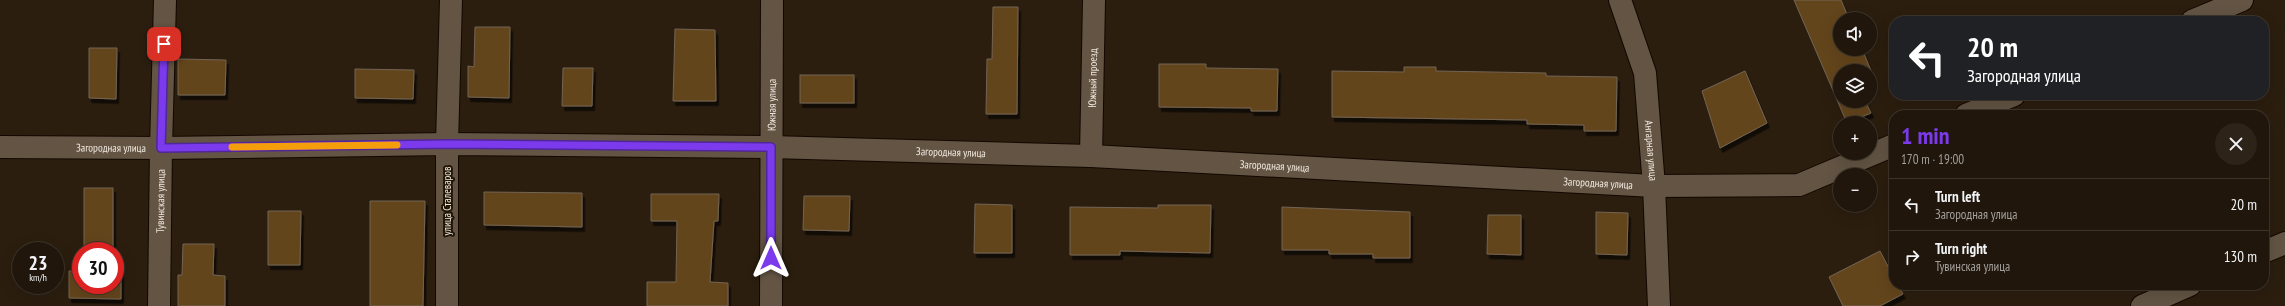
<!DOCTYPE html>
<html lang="en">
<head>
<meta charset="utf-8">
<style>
	body { margin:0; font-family:"PT Sans Narrow",sans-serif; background:#2d2319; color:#f1f3f6; height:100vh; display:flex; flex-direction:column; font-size:15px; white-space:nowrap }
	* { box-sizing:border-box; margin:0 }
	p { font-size:13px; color:#a29f9d }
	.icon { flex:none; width:22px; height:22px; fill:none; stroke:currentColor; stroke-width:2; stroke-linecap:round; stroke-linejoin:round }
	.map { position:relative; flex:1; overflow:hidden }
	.side { position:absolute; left:1889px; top:110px; width:380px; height:180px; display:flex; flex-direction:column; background:#20160b; border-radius:16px; box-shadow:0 4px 16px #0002,0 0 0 1px #3d352c }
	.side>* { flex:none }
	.banner { position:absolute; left:1889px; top:16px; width:380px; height:84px; border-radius:16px; box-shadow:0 4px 16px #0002,0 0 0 1px #3d352c; background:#202124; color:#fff; overflow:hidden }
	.tools { position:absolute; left:1833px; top:12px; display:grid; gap:8px }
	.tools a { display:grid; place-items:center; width:44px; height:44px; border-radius:50%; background:#20160b; box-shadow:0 4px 16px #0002,0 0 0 1px #3d352c; font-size:20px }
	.speed { position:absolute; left:12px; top:242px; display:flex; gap:8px; font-size:20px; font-weight:700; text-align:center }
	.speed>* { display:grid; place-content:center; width:52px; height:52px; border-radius:50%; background:#20160b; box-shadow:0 4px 16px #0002,0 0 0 1px #3d352c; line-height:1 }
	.speed small { font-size:10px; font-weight:400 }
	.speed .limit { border:6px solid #d22; background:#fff; color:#111 }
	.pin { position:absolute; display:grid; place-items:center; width:34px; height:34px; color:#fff; margin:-17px; border-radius:8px; box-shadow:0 2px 6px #0006 }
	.me { position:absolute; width:44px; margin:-22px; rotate:0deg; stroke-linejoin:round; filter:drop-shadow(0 0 3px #0008) }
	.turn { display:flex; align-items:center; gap:14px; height:84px; padding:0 12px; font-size:18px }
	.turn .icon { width:52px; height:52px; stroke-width:2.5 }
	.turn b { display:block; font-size:28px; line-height:34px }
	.round { display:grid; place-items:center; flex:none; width:42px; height:42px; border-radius:21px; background:#2d2319 }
	.headline { display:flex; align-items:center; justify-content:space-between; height:68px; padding:0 12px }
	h1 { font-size:24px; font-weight:800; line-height:30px; color:#7c3aed }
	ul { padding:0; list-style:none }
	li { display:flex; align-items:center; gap:12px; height:52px; padding:0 12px; border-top:1px solid #3d352c }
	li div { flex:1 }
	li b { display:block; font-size:15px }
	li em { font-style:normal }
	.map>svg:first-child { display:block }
</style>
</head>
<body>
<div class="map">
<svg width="2285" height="306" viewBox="0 0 2285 306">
	<defs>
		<filter id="shadow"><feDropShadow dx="2.5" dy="4.5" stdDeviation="0" flood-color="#0009"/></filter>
	</defs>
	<rect width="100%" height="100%" fill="#2b1e0f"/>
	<g fill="#64451e" stroke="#736453" filter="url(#shadow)">
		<path d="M1794,0h47l8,19h-9v30h22l13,31 -5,3v-12h-30v30h25l6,12 -24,10z"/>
		<path d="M993,7h25l-1,107h-31l1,-55h5z"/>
		<path d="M475,27h35l-1,71 -41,-1v-31l6,1z"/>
		<path d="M675,29l40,1 1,71h-43z"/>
		<path d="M89,48h28l-1,51 -27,-1z"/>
		<path d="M178,59l48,1 -1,35h-47z"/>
		<path d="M1159,64h47v4l72,1 -1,42h-26v-3l-92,-1z"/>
		<path d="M1404,67h32v4l110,2v3l71,1 -1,54h-32v-6l-57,-1v-4l-195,-3v-46l72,1z"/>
		<path d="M563,68h30l-1,38h-30z"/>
		<path d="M355,69l59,1 -1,29 -58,-1z"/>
		<path d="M1745,71l22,52 -47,25 -18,-57z"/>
		<rect x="800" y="75" width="54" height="28"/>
		<rect x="84" y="188" width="29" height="63"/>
		<path d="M484,192l98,1v34l-98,-2z"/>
		<path d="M651,194h68l-1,27h-4l-4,61 18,1v23h-81v-24h29l1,-61h-26z"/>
		<path d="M804,196h46l-1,35 -46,-1z"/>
		<path d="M370,201h55l-2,105h-53z"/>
		<path d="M975,204l37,1v48h-38z"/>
		<path d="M1158,205h53l-1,48 -90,-2v4h-50v-48l88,1z"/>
		<path d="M1282,207l128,5v46h-37v-4h-44v-4h-47z"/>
		<path d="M268,211h33l-1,54h-32z"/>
		<path d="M1596,212l32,1 -1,42 -31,-1z"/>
		<path d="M1488,215h33v40l-34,-1z"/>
		<path d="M183,244h31l-1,31 12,1v30h-47v-31h4z"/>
		<path d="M1880,251l14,27v7h4l5,9 -23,12h-37l-14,-29z"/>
		<path d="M69,271h12v14h34v-13h6v27l-52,-1z"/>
	</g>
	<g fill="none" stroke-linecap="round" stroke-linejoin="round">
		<defs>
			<g id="minor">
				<path id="s1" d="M1620,0l25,73 9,113 5,120"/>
				<path d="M2192,21l50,-21"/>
				<path d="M1966,115l48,-20"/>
				<path id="s2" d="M0,147l161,1 286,-4 324,3 320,9 563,30 145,-1 95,-40"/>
				<path id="s3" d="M1091,156l3,-156"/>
				<path d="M2264,252l21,-9"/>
				<path id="s4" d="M159,306l2,-158 4,-148"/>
				<path d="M447,306v-162l4,-144"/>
				<path id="s5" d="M771,306l1,-306"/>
				<path d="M2142,306l48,-21"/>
			</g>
		</defs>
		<use href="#minor" stroke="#130800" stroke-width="24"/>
		<use href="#minor" stroke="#635444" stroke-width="22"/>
	</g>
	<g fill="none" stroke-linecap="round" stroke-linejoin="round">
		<defs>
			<path id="route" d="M164,44l-3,104 286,-4 324,3v111"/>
		</defs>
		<use href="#route" stroke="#51269a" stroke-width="10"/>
		<use href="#route" stroke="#7c3aed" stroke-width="7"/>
		<path stroke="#f59e0b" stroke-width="7" d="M232,147l165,-2"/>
	</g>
	<g text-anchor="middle" stroke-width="4" stroke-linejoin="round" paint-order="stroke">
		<g font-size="11" fill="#f1e8de" stroke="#211506">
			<text dy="4" stroke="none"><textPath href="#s3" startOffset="78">Южный проезд</textPath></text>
			<text dy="4" stroke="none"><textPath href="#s5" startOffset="201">Южная улица</textPath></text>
			<text dy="4" stroke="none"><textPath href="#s2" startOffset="111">Загородная улица</textPath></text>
			<text dy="4" stroke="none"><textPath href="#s1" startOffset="155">Ангарная улица</textPath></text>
			<text dy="4" stroke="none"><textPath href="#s2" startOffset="951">Загородная улица</textPath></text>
			<text dy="4" stroke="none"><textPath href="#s2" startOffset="1275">Загородная улица</textPath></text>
			<text dy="4" stroke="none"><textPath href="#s2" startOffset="1599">Загородная улица</textPath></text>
			<text dy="4" stroke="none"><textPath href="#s4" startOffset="105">Тувинская улица</textPath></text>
			<text transform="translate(447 201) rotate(-90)" y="4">улица Сталеваров</text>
		</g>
	</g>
</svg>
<div class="tools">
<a><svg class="icon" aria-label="sound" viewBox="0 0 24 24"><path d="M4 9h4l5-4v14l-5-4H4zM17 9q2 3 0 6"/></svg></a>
<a><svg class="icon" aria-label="layers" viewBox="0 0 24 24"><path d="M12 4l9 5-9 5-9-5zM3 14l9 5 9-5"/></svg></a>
<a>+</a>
<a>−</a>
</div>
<div class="speed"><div>23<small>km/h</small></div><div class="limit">30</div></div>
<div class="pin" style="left:164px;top:44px;background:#d93025"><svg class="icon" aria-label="arrive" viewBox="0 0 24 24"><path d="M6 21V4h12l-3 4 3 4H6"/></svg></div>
<svg class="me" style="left:771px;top:258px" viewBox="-20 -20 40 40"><path d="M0-17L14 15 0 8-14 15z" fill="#7c3aed" stroke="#fff" stroke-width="4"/></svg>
<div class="banner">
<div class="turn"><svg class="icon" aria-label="left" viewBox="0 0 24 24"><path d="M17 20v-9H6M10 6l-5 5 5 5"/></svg><div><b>20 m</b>Загородная улица</div></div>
</div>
<section class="side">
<div class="headline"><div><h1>1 min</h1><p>170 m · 19:00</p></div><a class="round"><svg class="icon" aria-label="close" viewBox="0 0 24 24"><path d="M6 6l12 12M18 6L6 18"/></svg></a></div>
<ul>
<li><svg class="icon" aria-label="left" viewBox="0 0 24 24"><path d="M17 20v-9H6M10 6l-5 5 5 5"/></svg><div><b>Turn left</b><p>Загородная улица</p></div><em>20 m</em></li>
<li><svg class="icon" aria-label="right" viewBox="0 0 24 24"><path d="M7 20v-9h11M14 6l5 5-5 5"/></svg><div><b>Turn right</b><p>Тувинская улица</p></div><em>130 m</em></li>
</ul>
</section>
</div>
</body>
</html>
